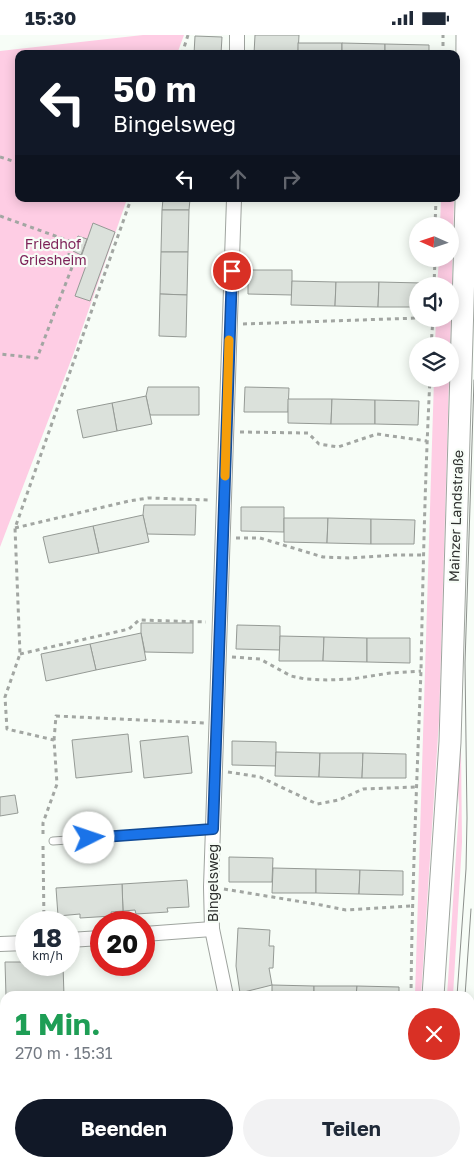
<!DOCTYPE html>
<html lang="de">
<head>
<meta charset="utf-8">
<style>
	body { margin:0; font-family:"Golos Text",sans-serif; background:#f2f2f3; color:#1f2937; height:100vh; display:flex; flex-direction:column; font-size:19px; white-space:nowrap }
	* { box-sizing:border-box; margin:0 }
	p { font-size:16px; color:#747a83 }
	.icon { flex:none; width:28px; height:28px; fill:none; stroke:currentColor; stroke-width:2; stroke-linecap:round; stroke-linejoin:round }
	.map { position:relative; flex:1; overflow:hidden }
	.sheet { position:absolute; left:0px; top:956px; width:475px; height:176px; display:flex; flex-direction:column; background:#fff; border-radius:15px 15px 0 0; box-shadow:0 2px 12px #0003 }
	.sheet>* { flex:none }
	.hud { position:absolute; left:15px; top:15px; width:445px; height:152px; border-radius:10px; box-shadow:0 2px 12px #0003; background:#111827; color:#fff; overflow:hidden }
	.needle { width:32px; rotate:273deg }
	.fabs { position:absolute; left:409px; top:182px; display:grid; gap:10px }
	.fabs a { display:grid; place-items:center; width:50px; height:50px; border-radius:50%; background:#fff; box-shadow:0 2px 12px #0003; font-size:25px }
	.speed { position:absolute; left:15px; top:876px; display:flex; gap:10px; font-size:25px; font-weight:700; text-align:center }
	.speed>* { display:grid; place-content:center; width:65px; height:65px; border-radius:50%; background:#fff; box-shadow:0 2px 12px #0003; line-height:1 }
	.speed small { font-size:12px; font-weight:400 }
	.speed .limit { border:8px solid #d22; background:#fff; color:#111 }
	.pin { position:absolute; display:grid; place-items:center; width:42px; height:42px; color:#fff; margin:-21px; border:2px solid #fff; border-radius:50%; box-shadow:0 1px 5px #0007 }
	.me { position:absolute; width:55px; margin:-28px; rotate:86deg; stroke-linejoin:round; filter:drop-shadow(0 0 4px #0008) }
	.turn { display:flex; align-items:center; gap:18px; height:105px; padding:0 15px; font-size:22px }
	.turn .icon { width:65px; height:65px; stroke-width:2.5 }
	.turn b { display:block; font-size:35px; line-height:42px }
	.lanes { display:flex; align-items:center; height:48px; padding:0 15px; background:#0003; justify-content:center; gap:25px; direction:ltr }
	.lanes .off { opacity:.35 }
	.round { display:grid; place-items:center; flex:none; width:52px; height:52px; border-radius:26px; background:#f2f2f3 }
	.summary { display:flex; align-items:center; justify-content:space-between; height:85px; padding:0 15px }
	h1 { font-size:30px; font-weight:700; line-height:38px; color:#1e9e55 }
	.action { display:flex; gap:10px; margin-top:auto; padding:10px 15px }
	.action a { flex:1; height:58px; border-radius:30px; background:#111827; color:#fff; font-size:20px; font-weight:700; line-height:58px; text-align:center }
	.action a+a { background:#f2f2f3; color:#1f2937 }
	.status { display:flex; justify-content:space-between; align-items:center; height:35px; padding:0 25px; background:#fff; direction:ltr }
	.status svg { height:14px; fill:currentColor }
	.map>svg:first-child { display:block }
</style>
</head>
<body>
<div class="status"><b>15:30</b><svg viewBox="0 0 49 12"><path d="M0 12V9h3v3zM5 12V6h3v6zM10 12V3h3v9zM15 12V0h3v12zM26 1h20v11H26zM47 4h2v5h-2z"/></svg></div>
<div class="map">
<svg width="474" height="1132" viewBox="0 0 474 1132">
	<rect width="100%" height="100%" fill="#f7fdf7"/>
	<g fill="#fecde4">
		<path d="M143,0h41l-7,19h-158v145h108l-54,156 -73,192v-496z"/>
		<path d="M441,164h13l-4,155v-8h-15l1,-27h14v-33h-13l2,-27h11v-33h-10z"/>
		<path d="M434,344h15l-10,341 -18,276h-6z"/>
		<path d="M462,562l-1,153 1,92 -9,154h-6l12,-189 -4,-67z"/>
	</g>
	<g fill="#dbe1db" stroke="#959a95">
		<path d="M255,0h44l-1,19h-44z"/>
		<path d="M195,1l27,1 -1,17h-27z"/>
		<rect x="298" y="8" width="44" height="11"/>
		<path d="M342,8l43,1v10h-43z"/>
		<path d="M385,9l44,1v9h-44z"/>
		<path d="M163,164h27l-1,11h-27z"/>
		<path d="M162,175h27l-1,42h-27z"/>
		<path d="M93,188l22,9 -25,69 -15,-5 12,-33 -7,-3z"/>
		<path d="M78,201l9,3 -6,16 -8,-4z"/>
		<path d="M161,217h27l-1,43 -27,-1z"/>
		<path d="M248,235h44v25l-44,-1z"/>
		<path d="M292,246l44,1 -1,24 -44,-1z"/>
		<path d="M336,247h43l-1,25 -43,-1z"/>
		<path d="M379,247l43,1v3h-4v21h-40z"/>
		<path d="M160,259l27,1 -1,42 -27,-1z"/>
		<path d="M148,352h51v28h-49l-4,-19z"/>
		<path d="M245,352l44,1 -1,24h-44z"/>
		<path d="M146,361l6,28 -35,7 -5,-28z"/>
		<path d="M288,364h44l-1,25 -43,-1z"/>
		<path d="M332,364l43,1v24h-44z"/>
		<path d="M375,365l44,1 -1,24 -43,-1z"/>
		<path d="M112,368l5,28 -34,7 -6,-28z"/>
		<path d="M144,470h52l-1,30 -48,-1 -4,-19z"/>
		<path d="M241,472h43v25l-43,-1z"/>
		<path d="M143,480l6,27 -50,11 -6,-27z"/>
		<path d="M284,483h44l-1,25 -43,-1z"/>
		<path d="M328,483l43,1v25l-44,-1z"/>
		<path d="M371,484l44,1 -1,24h-43z"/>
		<path d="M93,491l6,27 -50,10 -6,-26z"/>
		<path d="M141,588h52v30l-48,-1 -4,-19z"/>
		<path d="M237,590l43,1v24l-44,-1z"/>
		<path d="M141,598l5,27 -50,10 -6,-26z"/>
		<path d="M280,601l44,1 -1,24h-44z"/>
		<path d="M324,602l43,1v24l-44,-1z"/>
		<path d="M367,603h43v25l-43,-1z"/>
		<path d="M90,609l6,26 -50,11 -5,-27z"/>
		<path d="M128,699l4,38 -56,6 -4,-38z"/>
		<path d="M188,701l4,37 -48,5 -4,-37z"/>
		<path d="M232,706l44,1v24l-44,-1z"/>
		<path d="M276,717l44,1 -1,24 -44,-1z"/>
		<path d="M320,718h43l-1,25 -43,-1z"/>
		<path d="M363,718l43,1v24h-44z"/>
		<path d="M15,760l3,18 -18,3v-19z"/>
		<path d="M229,822l44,1 -1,24h-43z"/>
		<path d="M273,833l43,1v24h-44z"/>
		<path d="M316,834l44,1 -1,24 -43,-1z"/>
		<path d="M360,835l43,1v24l-44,-1z"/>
		<path d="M187,845l2,27 -22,1 1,4 -32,2 -1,-4 -12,1 -1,-27z"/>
		<path d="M122,849l1,27 -12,1 1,4 -32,2v-4l-22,2 -2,-28z"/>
		<path d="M238,893l32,2 -1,16h5l-1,22h-4l3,17 -32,8 -4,-27z"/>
		<path d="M5,927h21v3h37l1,31h-58z"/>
		<path d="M272,950l42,1v10h-42z"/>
		<path d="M314,951h43l-1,10h-42z"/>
		<path d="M357,951l42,1v9h-43z"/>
		<path d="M5,1041v32l-5,1v-32z"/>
		<path d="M5,1113v15h29l1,2 -10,2h-23l-2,-18z"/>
		<rect x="331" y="1128" width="32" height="2"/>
		<path d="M363,1128h32v3l-32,-1z"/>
	</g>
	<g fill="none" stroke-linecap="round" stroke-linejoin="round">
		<defs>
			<path id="lane" d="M53,806l160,-11"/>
			<g id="street">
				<path d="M237,0v19"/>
				<path d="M144,899l68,-5"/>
				<path d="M69,905l32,-2"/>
				<path d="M0,909l26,-1"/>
				<path d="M226,961l-14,-67 -1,-42 23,-688"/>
				<path d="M470,1007h4"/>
				<path d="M0,1093l5,-1"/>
				<path d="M249,1132v-4"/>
			</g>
			<g id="primary">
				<path d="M433,961l17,-254 16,-540 1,-167"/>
				<path d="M427,1132v-4"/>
			</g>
		</defs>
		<use href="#lane" stroke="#9fa49f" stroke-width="9"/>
		<use href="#street" stroke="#9fa49f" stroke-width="16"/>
		<use href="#primary" stroke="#9fa49f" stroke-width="23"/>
		<g stroke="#a2a6a2" stroke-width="3" stroke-dasharray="4 4" stroke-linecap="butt">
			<path d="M182,19l6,-19"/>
			<path d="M443,19v-19"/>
			<path d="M0,122l16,5"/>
			<path d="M248,165l52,-1"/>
			<path d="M0,181l72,26 -3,12 5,8 -37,96 -37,-4"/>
			<path d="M435,191l1,-27"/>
			<path d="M434,251l1,-27"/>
			<path d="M243,289l175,-6"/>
			<path d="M431,311l2,-27"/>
			<path d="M240,397l68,1 11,11 19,3 39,-13 50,7"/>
			<path d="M15,493l114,-27 19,-3 63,2"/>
			<path d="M236,503h24l63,19 26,1 46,-3h28"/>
			<path d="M20,619l109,-25 10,-9 67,2"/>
			<path d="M232,622l28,2 31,17 14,3 22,1 25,-1 38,-6 31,-2"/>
			<path d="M54,705l2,-24 148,7"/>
			<path d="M228,737l32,5 57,27 22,-4 24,-11 53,-2"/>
			<path d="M43,799v-11l14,-39 -3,-44 -47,-11 -2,-32 15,-43 -5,-126 116,-329"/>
			<path d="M43,811l1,77"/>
			<path d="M224,854l97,16 25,5 66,-4"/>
			<path d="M411,961c1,-108 6,-217 10,-326 2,-97 4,-194 9,-291"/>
			<path d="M470,975h4"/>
			<path d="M470,1058h4"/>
		</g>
		<use href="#lane" stroke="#fff" stroke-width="7"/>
		<use href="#street" stroke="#fff" stroke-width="14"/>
		<use href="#primary" stroke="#fff" stroke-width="21"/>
		<g stroke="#8c908c" stroke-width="1">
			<path d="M457,961l9,-127 1,-51 -2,-155 9,-283"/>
			<path d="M465,961l6,-87"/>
			<path d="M453,1132v-4"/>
		</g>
	</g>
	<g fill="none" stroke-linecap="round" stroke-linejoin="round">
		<defs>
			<path id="route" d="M89,803l124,-9 19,-558"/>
		</defs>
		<use href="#route" stroke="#114b97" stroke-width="12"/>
		<use href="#route" stroke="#1a73e8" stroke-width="9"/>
		<path stroke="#f59e0b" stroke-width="9" d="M225,441l4,-136"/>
	</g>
	<g text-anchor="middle" stroke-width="4.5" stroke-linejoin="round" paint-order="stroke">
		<g font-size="14" fill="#7e2359" stroke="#f7fdf7">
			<text x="53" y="214">Friedhof<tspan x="53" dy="16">Griesheim</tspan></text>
		</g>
		<g font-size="14" fill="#2e302e" stroke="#f7fdf7">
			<text transform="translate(456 481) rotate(-88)" y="5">Mainzer Landstraße</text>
			<text transform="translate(213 848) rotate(-90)" y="5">Bingelsweg</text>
		</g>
	</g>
</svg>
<div class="fabs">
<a><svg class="needle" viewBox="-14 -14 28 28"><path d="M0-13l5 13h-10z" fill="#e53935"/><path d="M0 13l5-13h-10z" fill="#747a83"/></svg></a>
<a><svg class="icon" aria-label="sound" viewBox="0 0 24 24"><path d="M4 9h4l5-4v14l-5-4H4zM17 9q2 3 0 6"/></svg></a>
<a><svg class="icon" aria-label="layers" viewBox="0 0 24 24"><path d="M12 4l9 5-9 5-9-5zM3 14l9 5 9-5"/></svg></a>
</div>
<div class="speed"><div>18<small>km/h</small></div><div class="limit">20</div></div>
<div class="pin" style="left:232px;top:236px;background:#d93025"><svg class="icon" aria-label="arrive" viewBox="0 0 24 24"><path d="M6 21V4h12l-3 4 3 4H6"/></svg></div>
<svg class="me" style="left:89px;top:803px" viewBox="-20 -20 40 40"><circle r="19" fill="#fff"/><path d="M0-13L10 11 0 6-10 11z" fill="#1a73e8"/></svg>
<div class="hud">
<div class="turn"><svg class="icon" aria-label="left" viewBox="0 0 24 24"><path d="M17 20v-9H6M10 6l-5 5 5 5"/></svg><div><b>50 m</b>Bingelsweg</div></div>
<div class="lanes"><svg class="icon" aria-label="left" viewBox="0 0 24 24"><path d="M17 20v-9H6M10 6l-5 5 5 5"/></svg><svg class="icon off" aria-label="ahead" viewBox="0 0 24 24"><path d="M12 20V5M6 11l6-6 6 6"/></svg><svg class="icon off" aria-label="right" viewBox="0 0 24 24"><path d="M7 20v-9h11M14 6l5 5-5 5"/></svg></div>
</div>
<section class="sheet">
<div class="summary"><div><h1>1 Min.</h1><p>270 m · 15:31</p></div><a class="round" style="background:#d93025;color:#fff"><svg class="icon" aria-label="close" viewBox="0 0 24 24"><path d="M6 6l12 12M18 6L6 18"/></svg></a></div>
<div class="action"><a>Beenden</a><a>Teilen</a></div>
</section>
</div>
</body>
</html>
